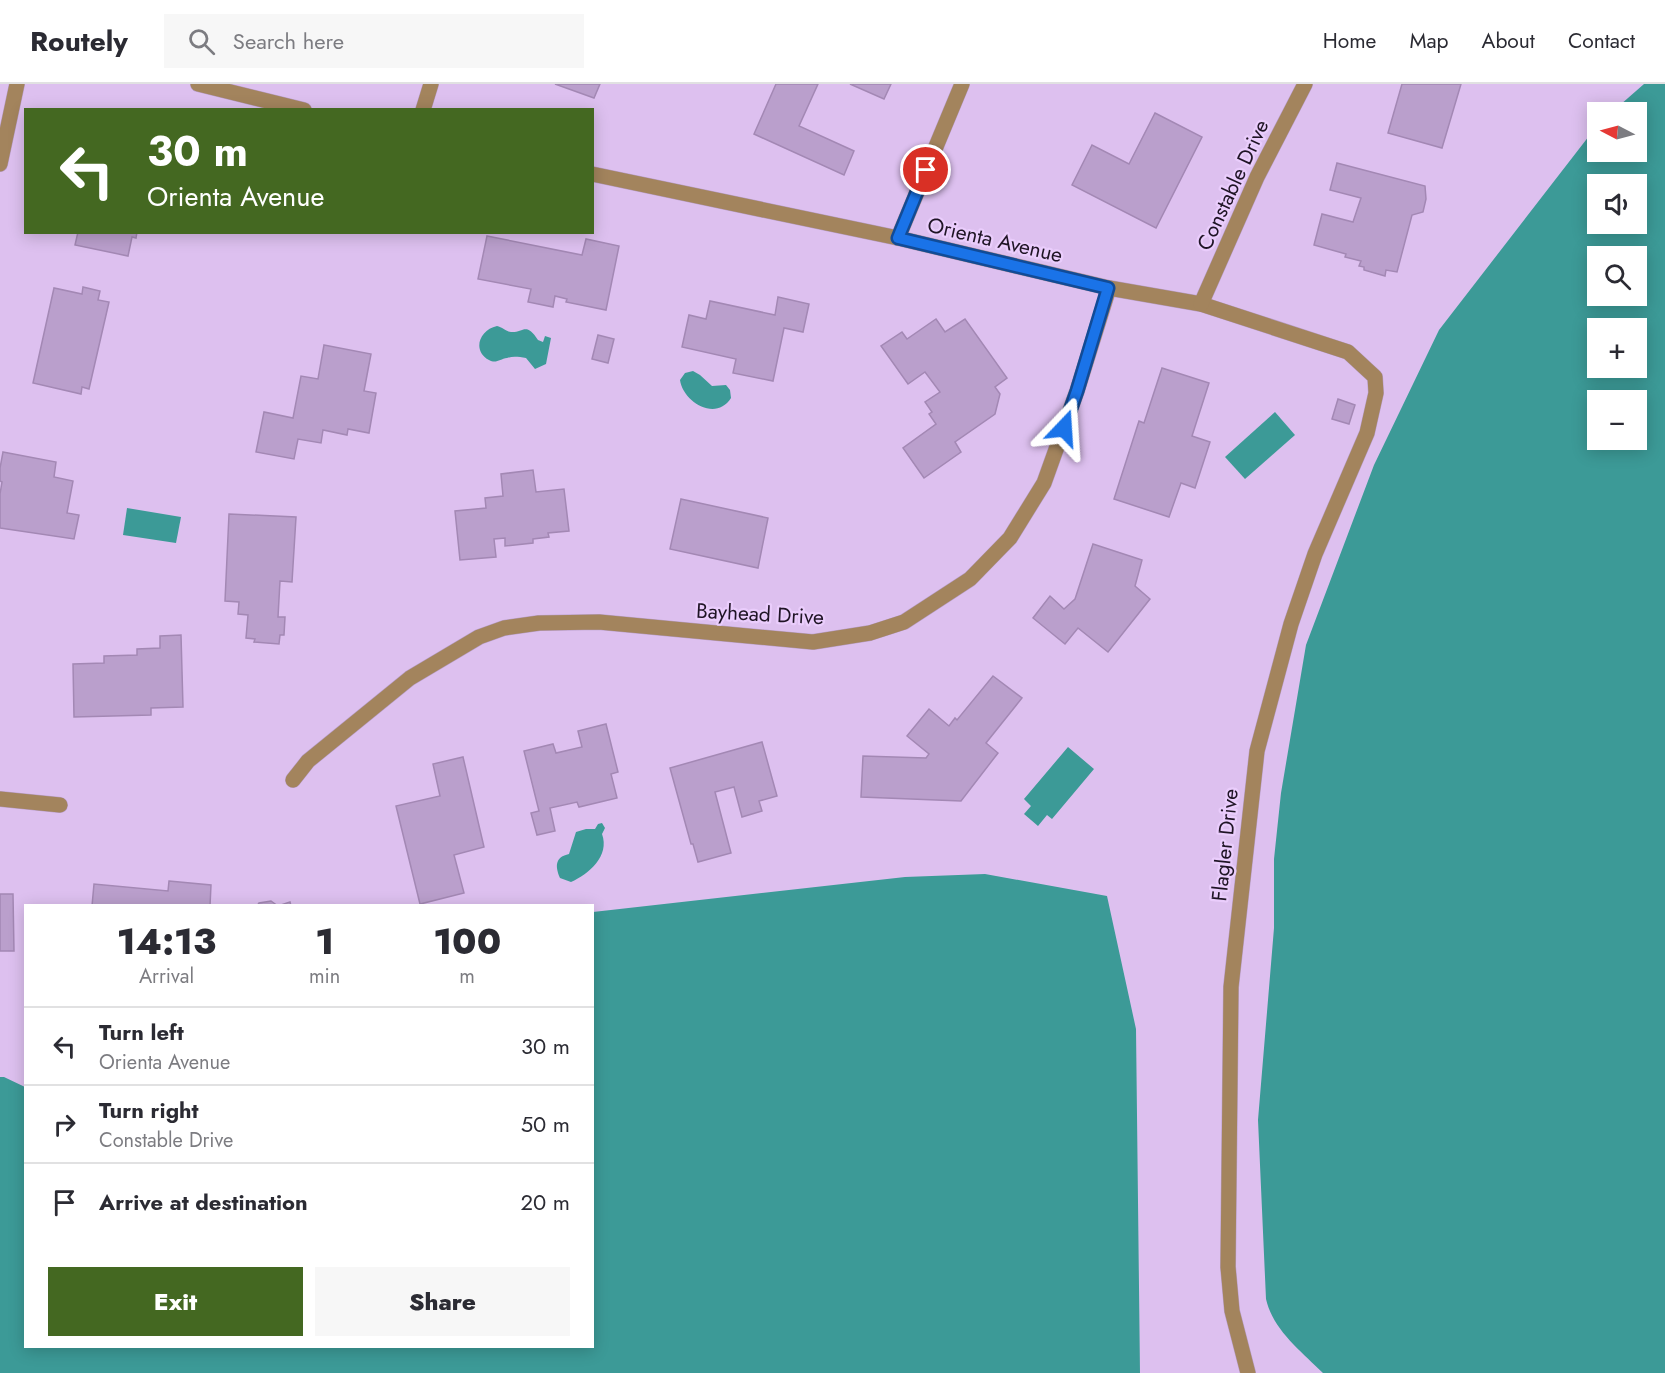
<!DOCTYPE html>
<html lang="en">
<head>
<meta charset="utf-8">
<style>
	body { margin:0; font-family:Jost,sans-serif; background:#f7f7f7; color:#2b2b33; height:100vh; display:flex; flex-direction:column; font-size:22px; white-space:nowrap }
	* { box-sizing:border-box; margin:0 }
	p { font-size:20px; color:#7c7c81 }
	.icon { flex:none; width:33px; height:33px; fill:none; stroke:currentColor; stroke-width:2; stroke-linecap:round; stroke-linejoin:round }
	.map { position:relative; flex:1; overflow:hidden }
	.details { position:absolute; left:24px; top:820px; width:570px; height:444px; display:flex; flex-direction:column; background:#fff; border-radius:0px; box-shadow:0 3px 15px #0003 }
	.details>* { flex:none }
	.banner { position:absolute; left:24px; top:24px; width:570px; height:126px; border-radius:0px; box-shadow:0 3px 15px #0003; background:#446821; color:#fff; overflow:hidden }
	.needle { width:39px; rotate:276deg }
	.controls { position:absolute; left:1587px; top:18px; display:grid; gap:12px }
	.controls a { display:grid; place-items:center; width:60px; height:60px; border-radius:0px; background:#fff; box-shadow:0 3px 15px #0003; font-size:30px }
	.pin { position:absolute; display:grid; place-items:center; width:51px; height:51px; color:#fff; margin:-26px; border:3px solid #fff; border-radius:50%; box-shadow:0 2px 6px #0007 }
	.me { position:absolute; width:66px; margin:-33px; rotate:20deg; stroke-linejoin:round; filter:drop-shadow(0 0 4px #0008) }
	.turn { display:flex; align-items:center; gap:21px; height:126px; padding:0 24px; font-size:27px }
	.turn .icon { width:78px; height:78px; stroke-width:2.5 }
	.turn b { display:block; font-size:42px; line-height:51px }
	.eta { display:flex; justify-content:space-evenly; align-items:center; height:102px; text-align:center }
	.eta b { font-size:36px; font-weight:800; line-height:42px }
	.primary-button { display:flex; gap:12px; margin-top:auto; padding:12px 24px }
	.primary-button a { flex:1; height:69px; border-radius:0px; background:#446821; color:#fff; font-size:24px; font-weight:800; line-height:69px; text-align:center }
	.primary-button a+a { background:#f7f7f7; color:#2b2b33 }
	ul { padding:0; list-style:none }
	li { display:flex; align-items:center; gap:18px; height:78px; padding:0 24px; border-top:2px solid #e1e1e2 }
	li div { flex:1 }
	li b { display:block; font-size:22px }
	li em { font-style:normal }
	header { display:flex; align-items:center; gap:36px; box-sizing:border-box; height:84px; padding:0 30px; background:#fff; border-bottom:2px solid #e1e1e2 }
	header strong { font-size:28px }
	nav { display:flex; gap:33px; margin-inline-start:auto; font-size:21px }
	.search { width:420px; height:54px; background:#f7f7f7; display:flex; align-items:center; gap:15px; box-sizing:border-box; padding:0 21px; border-radius:0px; color:#7c7c81; font-size:22px }
	.map>svg:first-child { display:block }
</style>
</head>
<body>
<header>
<strong>Routely</strong>
<div class="search"><svg class="icon" aria-label="search" viewBox="0 0 24 24"><circle cx="10" cy="10" r="6"/><path d="M15 15l6 6"/></svg>Search here</div>
<nav><a>Home</a><a>Map</a><a>About</a><a>Contact</a></nav>
</header>
<div class="map">
<svg width="1665" height="1289" viewBox="0 0 1665 1289">
	<rect width="100%" height="100%" fill="#ddc0ef"/>
	<g fill="#3c9a97" fill-rule="evenodd">
		<path d="M1644,0h21v1289h-342c-22,-22 -50,-43 -57,-74l-8,-179 16,-192v-69l7,-66 25,-148 68,-180 65,-135 157,-203 1,-1 1,26h38v-40h-24zM1636,100v40h-38v-40zM1636,172v40h-38v-40zM1636,244v40h-38v-40zM1636,316v40h-38v-40z"/>
		<path d="M497,242c5,1 10,6 14,6 12,1 15,-11 27,8l5,2 2,-6 6,2 -5,26 -11,5 -9,-11c-7,-1 -13,-2 -19,0 -7,1 -11,6 -18,2 -17,-9 -10,-30 8,-34z"/>
		<path d="M693,287l7,4 12,11 14,-1 4,5 1,8c-15,24 -48,4 -51,-18l5,-7z"/>
		<path d="M1275,328l20,23 -50,44 -20,-22z"/>
		<path d="M127,424l54,9 -5,26 -53,-8z"/>
		<path d="M1068,663l26,22 -42,50 -5,-4 -9,11 -14,-12 7,-8 -7,-7z"/>
		<path d="M602,739l3,5 -3,6c8,22 -13,40 -31,48l-11,-4c-5,-12 -5,-21 9,-24l7,-22 10,-3h9l3,-5z"/>
		<path d="M985,790l122,22 29,133 4,344h-1140v-296h4l21,10 1,260h566l1,-435 312,-35z"/>
	</g>
	<g fill="#ba9fcc" stroke="#a388b4" stroke-width="1.5">
		<path d="M555,0h45l-6,14z"/>
		<path d="M776,0h42l-19,42 55,25 -10,24 -90,-41z"/>
		<path d="M850,0h41l-7,15z"/>
		<path d="M1402,0h59l-19,64 -54,-15z"/>
		<path d="M1155,29l47,24 -46,91 -84,-43 20,-40 37,19z"/>
		<path d="M1337,79l88,23 1,13 -3,13 -11,3 -15,57 -11,-2 -1,6 -21,-6v-3l-5,-1 2,-5 -16,-4 1,-3 -32,-9 8,-31 31,8 8,-24 -31,-8z"/>
		<path d="M78,148h59l-1,6 -4,-1 -4,19 -53,-11z"/>
		<path d="M487,152l95,19 4,-16 33,7 -13,64 -40,-8 1,-3 -12,-3 -2,11 -25,-5 3,-13 -53,-10z"/>
		<path d="M83,203l17,4 -2,9 11,2 -20,87 -7,-2 -1,7 -48,-11 21,-95 28,6z"/>
		<path d="M778,213l31,7 -6,28 -19,-4 -11,53 -40,-8 3,-14 -54,-12 7,-32 17,4 4,-18 65,14z"/>
		<path d="M936,235l9,13 20,-13 42,59 -12,9 5,7 -5,20 -40,28 6,10 -37,26 -21,-30 33,-24 -7,-10 3,-2 -7,-10 15,-10 -15,-20 -17,12 -27,-38 21,-14 5,7z"/>
		<path d="M598,251l16,4 -6,24 -16,-4z"/>
		<path d="M324,261l47,9 -7,37 12,2 -7,40 -21,-4 -1,6 -24,-5 -2,13 -23,-4 -4,20 -38,-7 8,-40 29,6 8,-42 17,3z"/>
		<path d="M1162,284l47,15 -17,53 18,6 -15,46 -14,-5 -12,34 -55,-18 25,-78 5,2z"/>
		<path d="M1338,315l17,6 -6,19 -17,-5z"/>
		<path d="M3,368l53,10 -2,15 19,4 -6,32 12,2 -5,24 -74,-11v-34l2,-12 -2,-1v-13z"/>
		<path d="M533,386l3,22 28,-3 5,42 -21,2 1,4 -16,2v4l-28,3v-8l-11,1 2,18 -36,3 -5,-49 31,-3 -1,-10 18,-2 -2,-22z"/>
		<path d="M681,415l87,19 -10,50 -88,-19z"/>
		<path d="M229,430l67,3 -4,65 -12,-1 -2,36h7l-1,18h-4l-1,9 -25,-2 1,-3 -9,-1 2,-23 -10,-1 1,-12 -14,-1z"/>
		<path d="M1093,460l49,16 -7,26 15,13 -42,53 -30,-24 -13,16 -32,-26 17,-22 14,13 11,-10z"/>
		<path d="M181,551l2,72 -32,1v7l-77,2 -1,-53 31,-1v-7l33,-1v-6l23,-1v-12z"/>
		<path d="M993,592l29,22 -36,45 12,10 -37,48 -100,-4 2,-41 63,2 3,-4 -22,-18 22,-27 20,17 6,-8 2,2z"/>
		<path d="M606,640l12,48 -7,2 6,24 -38,9 -2,-5 -27,6 5,23 -18,4 -6,-22 8,-2 -15,-60 29,-7 3,9 26,-6 -4,-16z"/>
		<path d="M762,658l15,54 -18,5 3,10 -20,6 -8,-30 -19,5 16,61 -33,9 -5,-18h-2l-21,-76z"/>
		<path d="M463,673l21,90 -30,8 10,38 -44,11 -24,-98 44,-10 -7,-32z"/>
		<path d="M169,797l42,4 -1,21h-118l2,-22 74,7z"/>
		<path d="M0,810h13l1,57h-14z"/>
		<path d="M271,817l7,5 12,-4 1,4h-34l2,-3z"/>
	</g>
	<g fill="none" stroke-linecap="round" stroke-linejoin="round">
		<defs>
			<g id="minor">
				<path d="M198,0l106,26"/>
				<path d="M423,26l8,-26"/>
				<path d="M0,80l17,-80"/>
				<path d="M592,90l306,64 211,50 92,16 147,48 27,25 1,16 -9,40 -52,121 -24,70 -34,127 -26,236 -3,280 4,44 16,62"/>
				<path d="M898,154l64,-154"/>
				<path d="M1201,220l56,-127 48,-93"/>
				<path d="M293,696l15,-19 102,-83 69,-41 25,-9 35,-5 60,-1 214,20 57,-9 34,-11 66,-43 40,-41 34,-55 33,-92 32,-103"/>
				<path d="M0,715l60,6"/>
			</g>
		</defs>
		<use href="#minor" stroke="#b79ec7" stroke-width="16"/>
		<use href="#minor" stroke="#a3845d" stroke-width="15"/>
	</g>
	<g fill="none" stroke-linecap="round" stroke-linejoin="round">
		<defs>
			<path id="route" d="M926,86l-28,68 210,50 -31,103 -13,37"/>
		</defs>
		<use href="#route" stroke="#114b97" stroke-width="15"/>
		<use href="#route" stroke="#1a73e8" stroke-width="10"/>
	</g>
	<g text-anchor="middle" stroke-width="4.5" stroke-linejoin="round" paint-order="stroke">
		<g font-size="21" fill="#1f1425" stroke="#eacdfc">
			<text transform="translate(1233 101) rotate(-65)" y="7">Constable Drive</text>
			<text transform="translate(995 156) rotate(13)" y="7">Orienta Avenue</text>
			<text transform="translate(760 530) rotate(3)" y="7">Bayhead Drive</text>
			<text transform="translate(1225 761) rotate(-84)" y="7">Flagler Drive</text>
		</g>
	</g>
</svg>
<div class="controls">
<a><svg class="needle" viewBox="-14 -14 28 28"><path d="M0-13l5 13h-10z" fill="#e53935"/><path d="M0 13l5-13h-10z" fill="#7c7c81"/></svg></a>
<a><svg class="icon" aria-label="sound" viewBox="0 0 24 24"><path d="M4 9h4l5-4v14l-5-4H4zM17 9q2 3 0 6"/></svg></a>
<a><svg class="icon" aria-label="search" viewBox="0 0 24 24"><circle cx="10" cy="10" r="6"/><path d="M15 15l6 6"/></svg></a>
<a>+</a>
<a>−</a>
</div>
<div class="pin" style="left:926px;top:86px;background:#d93025"><svg class="icon" aria-label="arrive" viewBox="0 0 24 24"><path d="M6 21V4h12l-3 4 3 4H6"/></svg></div>
<svg class="me" style="left:1064px;top:344px" viewBox="-20 -20 40 40"><path d="M0-17L14 15 0 8-14 15z" fill="#1a73e8" stroke="#fff" stroke-width="4"/></svg>
<div class="banner">
<div class="turn"><svg class="icon" aria-label="left" viewBox="0 0 24 24"><path d="M17 20v-9H6M10 6l-5 5 5 5"/></svg><div><b>30 m</b>Orienta Avenue</div></div>
</div>
<section class="details">
<div class="eta">
<div><b>14:13</b><p>Arrival</p></div>
<div><b>1</b><p>min</p></div>
<div><b>100</b><p>m</p></div>
</div>
<ul>
<li><svg class="icon" aria-label="left" viewBox="0 0 24 24"><path d="M17 20v-9H6M10 6l-5 5 5 5"/></svg><div><b>Turn left</b><p>Orienta Avenue</p></div><em>30 m</em></li>
<li><svg class="icon" aria-label="right" viewBox="0 0 24 24"><path d="M7 20v-9h11M14 6l5 5-5 5"/></svg><div><b>Turn right</b><p>Constable Drive</p></div><em>50 m</em></li>
<li><svg class="icon" aria-label="arrive" viewBox="0 0 24 24"><path d="M6 21V4h12l-3 4 3 4H6"/></svg><div><b>Arrive at destination</b></div><em>20 m</em></li>
</ul>
<div class="primary-button"><a>Exit</a><a>Share</a></div>
</section>
</div>
</body>
</html>
